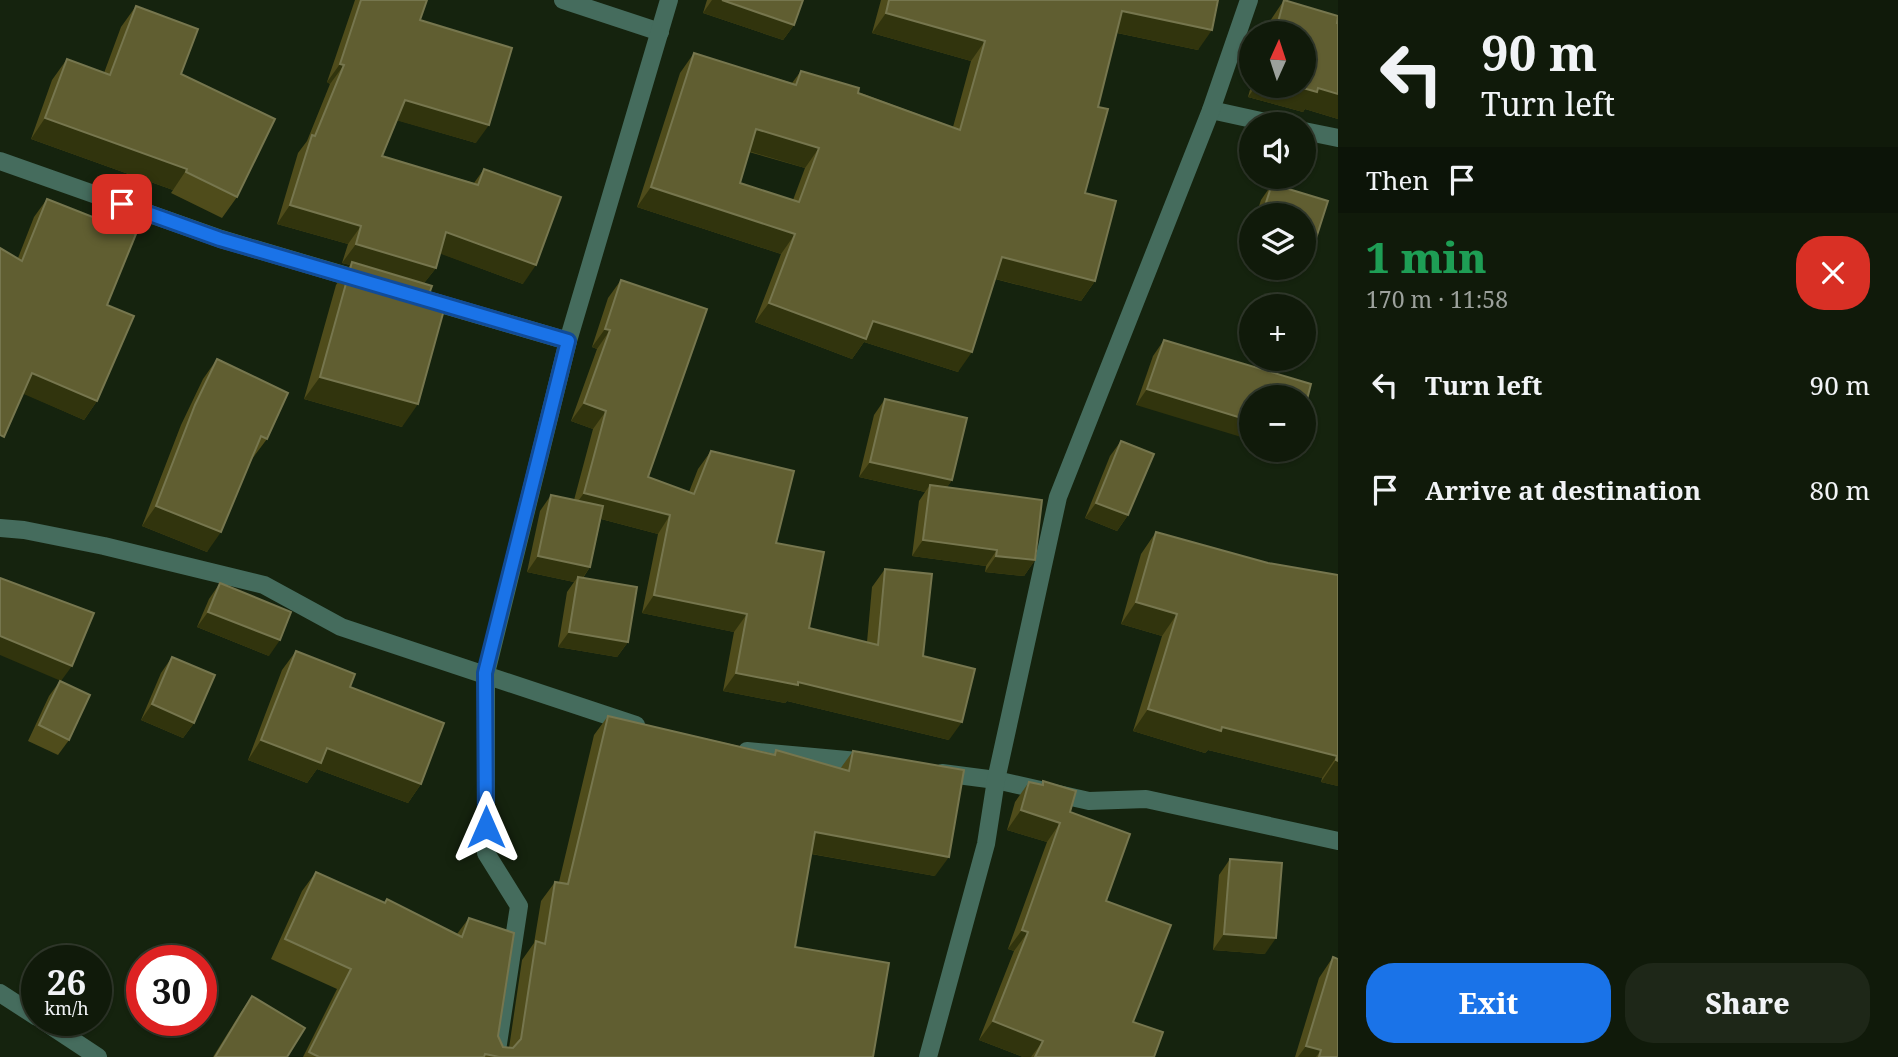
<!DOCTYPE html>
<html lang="en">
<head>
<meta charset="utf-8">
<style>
	body { margin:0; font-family:"Noto Serif",serif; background:#1e2718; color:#f1f3f6; height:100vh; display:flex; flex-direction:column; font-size:26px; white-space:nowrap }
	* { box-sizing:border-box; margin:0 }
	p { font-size:23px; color:#9ca19c }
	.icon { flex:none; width:38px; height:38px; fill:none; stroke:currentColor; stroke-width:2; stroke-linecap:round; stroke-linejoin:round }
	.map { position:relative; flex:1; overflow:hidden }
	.sheet { display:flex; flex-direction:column; background:#101a0a; width:560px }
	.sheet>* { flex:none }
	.banner { background:#101a0a; color:#f1f3f6; overflow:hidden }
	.needle { width:46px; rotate:3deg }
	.fabs { position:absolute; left:1239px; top:21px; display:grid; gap:14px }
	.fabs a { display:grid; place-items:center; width:77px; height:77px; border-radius:50%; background:#101a0a; box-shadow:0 2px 5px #0004,0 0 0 2px #30382b; font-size:35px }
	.speed { position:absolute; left:21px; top:945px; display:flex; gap:14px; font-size:35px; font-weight:700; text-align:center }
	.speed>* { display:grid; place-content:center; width:91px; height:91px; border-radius:50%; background:#101a0a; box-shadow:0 2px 5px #0004,0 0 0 2px #30382b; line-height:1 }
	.speed small { font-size:18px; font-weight:400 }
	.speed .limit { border:10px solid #d22; background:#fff; color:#111 }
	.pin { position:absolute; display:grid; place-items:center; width:60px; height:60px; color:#fff; margin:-30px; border-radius:14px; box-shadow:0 4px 10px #0006 }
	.me { position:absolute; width:77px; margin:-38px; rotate:0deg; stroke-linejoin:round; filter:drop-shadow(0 0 5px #0008) }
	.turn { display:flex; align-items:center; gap:24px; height:147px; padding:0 28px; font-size:32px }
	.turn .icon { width:91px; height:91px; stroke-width:2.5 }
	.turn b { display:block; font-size:49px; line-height:60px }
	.then { display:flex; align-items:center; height:66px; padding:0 28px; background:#0003; gap:14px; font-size:26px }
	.round { display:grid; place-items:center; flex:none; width:74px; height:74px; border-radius:28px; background:#1e2718 }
	.head { display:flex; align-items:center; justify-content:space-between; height:119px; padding:0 28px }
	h1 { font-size:42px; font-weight:800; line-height:52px; color:#1e9e55 }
	.primary-button { display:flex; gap:14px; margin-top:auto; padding:14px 28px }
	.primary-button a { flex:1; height:80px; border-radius:28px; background:#1a73e8; color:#fff; font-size:28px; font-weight:800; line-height:80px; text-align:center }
	.primary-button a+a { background:#1e2718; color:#f1f3f6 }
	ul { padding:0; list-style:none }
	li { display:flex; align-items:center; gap:21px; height:105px; padding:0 28px }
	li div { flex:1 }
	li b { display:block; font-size:26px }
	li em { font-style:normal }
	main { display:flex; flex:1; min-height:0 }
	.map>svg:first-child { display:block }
</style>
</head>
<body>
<main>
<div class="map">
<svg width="1338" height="1057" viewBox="0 0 1338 1057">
	<rect width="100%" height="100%" fill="#15230e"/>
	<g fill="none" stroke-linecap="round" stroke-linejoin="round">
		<g stroke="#456c5d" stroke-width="18">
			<path d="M563,0l97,32"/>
			<path d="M1211,110l64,14"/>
			<path d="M1304,131l34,7"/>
			<path d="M0,161l221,78 143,42"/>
			<path d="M424,299l144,42"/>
			<path d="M0,528l24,2 80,16 160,39 77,42 295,98"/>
			<path d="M747,751l122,11"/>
			<path d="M942,773l54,7 93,21 57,-2 192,42"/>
			<path d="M0,993l37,24"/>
			<path d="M42,1020l56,37"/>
			<path d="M496,1057l23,-151 -33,-53v-180l82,-332 101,-341"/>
			<path d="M928,1057l58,-213 10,-64 62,-283 153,-387 38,-110"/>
		</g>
	</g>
	<g fill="#4f4c1b" fill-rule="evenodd">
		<path d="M355,0h72l-7,20 56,123 -79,-23 -15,36 92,27 10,-14 39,115 -83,-31 -4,15 -12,15 5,11 -27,133 -98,-28 32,-114 14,-20 -8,-2 6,-19 -71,-20 21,-71 9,-12 23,-57 -3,-2z"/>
		<path d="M707,0h96l-9,25 -11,15 -80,-27z"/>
		<path d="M881,0h337l-20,50 -81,-17 -19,74 -13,86 10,88 -14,20 -86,-22 -37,93 -94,-30 -12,17 -97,-37 26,-68 -144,-47 43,-134 14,-20 98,30 9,-12 152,56 18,-66 -99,-28zM749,152l56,16 -12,32 -53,-17z"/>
		<path d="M1284,0l54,23v96l-33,-10 -2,3 -55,-15 3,-11h53v-53h-38l4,-12z"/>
		<path d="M136,6l45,68 56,123 -15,21 -51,-25 2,-3 -142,-51 21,-59 15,-21 37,14 17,-46z"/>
		<path d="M1272,184l56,17 -18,56 -6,10v-52h-48l5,-15z"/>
		<path d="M47,199l60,106 -10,96 -13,19 -61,-27 -5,-135 16,-41z"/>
		<path d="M1251,232v26l-7,-2z"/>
		<path d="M621,280l27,197 41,15 9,-23 13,-18 65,92 33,85 58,14 5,-55 13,-18 38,87 26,84 -162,-39 -2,2 -62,-12 11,-59 -92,-19 16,-79 -57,-15 -11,48 -7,11 45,64 -11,15 -59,-10 9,-55 7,-10 -47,-10 13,-61 11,-16 23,5 19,-71 -22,-8 26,-72 -5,-2 16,-49z"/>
		<path d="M1164,340l147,44 -175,21 17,-49z"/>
		<path d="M217,359l50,80 -15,20 -45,93 -65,-26 39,-101 22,-46z"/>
		<path d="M885,399l67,81 -5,7 88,73 -11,16 -39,-4 1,-6 -74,-10 7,-55 6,-9 -66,-15 15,-62z"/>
		<path d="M1121,441l7,74 -11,16 -32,-13 25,-62z"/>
		<path d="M1156,532l112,31 70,12v211l-17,-4 1,-4 -114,-28 -3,3 -72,-22 29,-95 -41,-12 20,-70z"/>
		<path d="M220,583l49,73 -72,-29 12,-28z"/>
		<path d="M296,651l54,36 71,97 -13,19 -91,-34 -10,14 -59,-23 34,-90z"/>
		<path d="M172,657l22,66 -11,15 -42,-18 20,-47z"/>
		<path d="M60,681l9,59 -11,15 -30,-14 21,-45z"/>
		<path d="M608,716l166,38 2,-4 64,19 13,-18 82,125 -124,-22 -16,93 78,110h-570l34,-68 -66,-30 31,-68 14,-19 69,31 2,-4 70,35 12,-16 29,118 5,11 6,1 13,-88 12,-17 7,-42 14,-19h4l35,-147z"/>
		<path d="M1043,781l27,31 36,89 27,121 21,35h-131l-44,-17 35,-89 -6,-2 39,-107 -40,-12 8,-28 14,-20 12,3z"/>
		<path d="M1230,859l35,95 -52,-4 6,-75z"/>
		<path d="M1333,957l5,100h-43l24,-79z"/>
		<path d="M252,996l35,61h-74l28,-45z"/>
	</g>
	<g fill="#31340d">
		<path d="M712,0h10l72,25 -11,15 -80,-27z"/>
		<path d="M1122,11l90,19 -14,20 -90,-19z"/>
		<path d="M886,13l99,28 -14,20 -99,-28z"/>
		<path d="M340,64l4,1 -14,19 -3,-2z"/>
		<path d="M1256,86h40l22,2 20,6v25l-33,-10 -2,3 -55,-15z"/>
		<path d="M405,100l84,25 -13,18 -84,-24z"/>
		<path d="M45,118l142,51 -14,21 -142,-51z"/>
		<path d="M756,129l63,19 -14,20 -63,-19z"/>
		<path d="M651,187l144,47 -14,20 -144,-47z"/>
		<path d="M290,205l71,21 -13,18 -71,-20z"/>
		<path d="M446,232l90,33 -13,19 -90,-33z"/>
		<path d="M356,244l80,24 -14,18 -70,-24 -2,3 -8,-2z"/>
		<path d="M1251,245v13l-7,-2z"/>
		<path d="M1304,255l6,2 -6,10z"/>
		<path d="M1002,257l93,24 -14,20 -93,-24z"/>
		<path d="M1282,268h21l-4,5z"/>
		<path d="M769,303l104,18 99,31 -14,20 -94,-30 -12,17 -97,-37z"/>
		<path d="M605,329l5,1 -13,19 -5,-2z"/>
		<path d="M32,373l65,28 -13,19 -65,-28z"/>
		<path d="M320,377l98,27 -16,23 -98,-28z"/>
		<path d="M1147,389l104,32v19l-115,-35z"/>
		<path d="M584,403l22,8 -13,18 -22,-8z"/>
		<path d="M870,462l82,18 -11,16 -11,-11 -5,7 -66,-15z"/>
		<path d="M584,493l86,22 -12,19 -87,-23z"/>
		<path d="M1096,503l32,12 -11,16 -32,-13z"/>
		<path d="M156,506l65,26 -14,20 -65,-26z"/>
		<path d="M923,540l74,10 -11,16 -74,-10z"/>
		<path d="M538,556l52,11 -11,16 -1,-6 -4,5 -47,-10z"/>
		<path d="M996,556l39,4 -11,16 -39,-4z"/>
		<path d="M654,595l93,19 -13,18 -92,-19z"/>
		<path d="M1136,602l41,12 -15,22 -41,-12z"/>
		<path d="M208,612l72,28 -11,16 -72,-29z"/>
		<path d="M569,632l59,10 -11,15 -59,-10z"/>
		<path d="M0,636l72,30 -11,15 -61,-26z"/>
		<path d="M736,673l62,9 164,40 -13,18 -162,-39 -2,2 -62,-12z"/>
		<path d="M152,704l42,19 -11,15 -42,-18z"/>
		<path d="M1148,709l74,18 115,29 -15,22 -114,-28 -3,3 -72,-22z"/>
		<path d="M261,740l66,8 94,36 -13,19 -91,-34 -10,14 -59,-23z"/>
		<path d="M1336,760l2,1v25l-17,-4z"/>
		<path d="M1021,810l39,13 -13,19 -40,-12z"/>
		<path d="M815,832l134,25 -14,19 -134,-24z"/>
		<path d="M1022,930l6,2 -14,19 -6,-2z"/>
		<path d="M1224,934l52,4 -11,16 -52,-4z"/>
		<path d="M993,1021l50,20 -12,16h-8l-44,-17z"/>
		<path d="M1306,1046l15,4 -5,7h-18z"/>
	</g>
	<g fill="#605e31" stroke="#76764e" stroke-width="2" fill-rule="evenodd">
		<path d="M361,0h66l-7,20 92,28 -23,77 -84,-25 -23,56 96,29 6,-16 77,28 -25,68 -90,-33 -10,36 -80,-24 5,-18 -71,-21 22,-70 3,1 29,-71 -4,-1z"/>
		<path d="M722,0h81l-9,25z"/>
		<path d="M889,0h329l-6,30 -90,-19 -24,96 10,2 -23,84 31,8 -21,80 -93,-24 -30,95 -99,-31 -7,18 -97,-36 26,-69 -144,-47 43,-134 102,32 5,-14 58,17 -1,5 102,37 25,-89 -99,-28zM756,129l63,19 -20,54 -59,-19z"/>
		<path d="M1284,0l54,16 -1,7h1v71l-20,-6 -1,4 -21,-6h8v-53h-29z"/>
		<path d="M136,6l62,23 -17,45 94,45 -38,78 -51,-25 1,-3 -142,-51 22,-59 43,16z"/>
		<path d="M1272,184l56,17 -18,56 -6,-2v-40h-42z"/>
		<path d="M47,199l89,35 -29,71 27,11 -37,85 -65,-28 -28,64 -4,-2v-187l22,13z"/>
		<path d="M352,262l80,24 -3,8 18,5 -29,105 -98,-27z"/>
		<path d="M621,280l86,29 -59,168 46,17 17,-43 83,20 -18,72 48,9 -15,76 69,17 7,-76 47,5 -9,82 52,13 -13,53 -164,-40v3l-62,-12 11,-59 -93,-19 16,-80 -86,-22 22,-82 -22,-8 26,-73 -5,-1z"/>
		<path d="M1164,340l147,44 -7,27v-14h-53v24l-104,-32z"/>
		<path d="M217,359l71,34 -21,46 -6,-3 -40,96 -65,-26 39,-101z"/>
		<path d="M885,399l82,19 -15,62 -82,-18z"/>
		<path d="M1121,441l33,13 -26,61 -32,-12z"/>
		<path d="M930,485l112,15 -7,60 -39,-4 1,-6 -74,-10z"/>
		<path d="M551,495l52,11 -13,61 -52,-11z"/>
		<path d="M1156,532l112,31 70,12v186l-2,-1 1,-4 -115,-29 -1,4 -73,-22 29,-95 -41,-12z"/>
		<path d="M578,577l59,10 -9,55 -59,-10z"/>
		<path d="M0,578l94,35 -22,53 -72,-30z"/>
		<path d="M220,583l71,29 -11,28 -72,-28z"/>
		<path d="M296,651l59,23 -5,13 94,36 -23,61 -94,-36 -6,15 -60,-23z"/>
		<path d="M172,657l43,18 -21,48 -42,-19z"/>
		<path d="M60,681l30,14 -21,45 -30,-15z"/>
		<path d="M608,716l167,39 1,-5 73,21 4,-20 111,19 -15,87 -134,-25 -20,115 94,16 -16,94h-374l-14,-3 -1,3h-165l-10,-5 42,-83 -66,-30 31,-67 69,31 2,-4 75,38 7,-19 45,15 -16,103 5,11 10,1 8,-9 15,-98 9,3 10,-62 13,2z"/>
		<path d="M1043,781l33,10 -6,21 60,22 -24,67 65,24 -38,97 30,10 -9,25h-119l8,-16 -50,-20 35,-89 -6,-2 38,-107 -39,-13 8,-28 14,3z"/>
		<path d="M1230,859l52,4 -6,75 -52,-4z"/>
		<path d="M1333,957l5,2v98h-19l2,-7 -15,-4z"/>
		<path d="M252,996l53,32 -18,29h-72z"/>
	</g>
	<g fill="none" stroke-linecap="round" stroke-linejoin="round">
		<defs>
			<path id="route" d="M122,204l98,35 348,102 -83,332 1,154"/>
		</defs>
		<use href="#route" stroke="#114b97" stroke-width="18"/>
		<use href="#route" stroke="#1a73e8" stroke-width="12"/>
	</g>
</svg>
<div class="fabs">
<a><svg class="needle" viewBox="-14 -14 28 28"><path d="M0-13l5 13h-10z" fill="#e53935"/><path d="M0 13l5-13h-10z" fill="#9ca19c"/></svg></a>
<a><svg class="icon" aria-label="sound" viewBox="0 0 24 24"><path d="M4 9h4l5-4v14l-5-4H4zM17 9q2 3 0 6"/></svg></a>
<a><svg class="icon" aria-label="layers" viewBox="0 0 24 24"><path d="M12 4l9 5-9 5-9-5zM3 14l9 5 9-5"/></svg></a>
<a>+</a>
<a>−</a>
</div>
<div class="speed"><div>26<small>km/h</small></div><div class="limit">30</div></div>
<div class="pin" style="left:122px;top:204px;background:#d93025"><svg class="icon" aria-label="arrive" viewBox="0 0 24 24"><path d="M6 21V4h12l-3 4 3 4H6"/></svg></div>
<svg class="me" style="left:486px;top:827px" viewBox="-20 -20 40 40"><path d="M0-17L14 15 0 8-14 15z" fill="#1a73e8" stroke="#fff" stroke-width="4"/></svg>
</div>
<section class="sheet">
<div class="banner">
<div class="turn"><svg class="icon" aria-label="left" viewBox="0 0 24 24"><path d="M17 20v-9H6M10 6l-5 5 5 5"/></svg><div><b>90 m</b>Turn left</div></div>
<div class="then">Then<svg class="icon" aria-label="arrive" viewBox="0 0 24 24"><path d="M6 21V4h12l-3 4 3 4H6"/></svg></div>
</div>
<div class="head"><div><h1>1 min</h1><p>170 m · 11:58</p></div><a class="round" style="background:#d93025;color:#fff"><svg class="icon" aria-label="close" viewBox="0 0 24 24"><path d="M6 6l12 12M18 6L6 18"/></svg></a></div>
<ul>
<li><svg class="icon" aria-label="left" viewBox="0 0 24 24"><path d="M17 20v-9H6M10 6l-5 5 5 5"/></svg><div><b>Turn left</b></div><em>90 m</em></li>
<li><svg class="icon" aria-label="arrive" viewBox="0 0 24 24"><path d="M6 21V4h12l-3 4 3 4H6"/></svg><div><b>Arrive at destination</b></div><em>80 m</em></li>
</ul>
<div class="primary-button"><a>Exit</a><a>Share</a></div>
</section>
</main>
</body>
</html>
